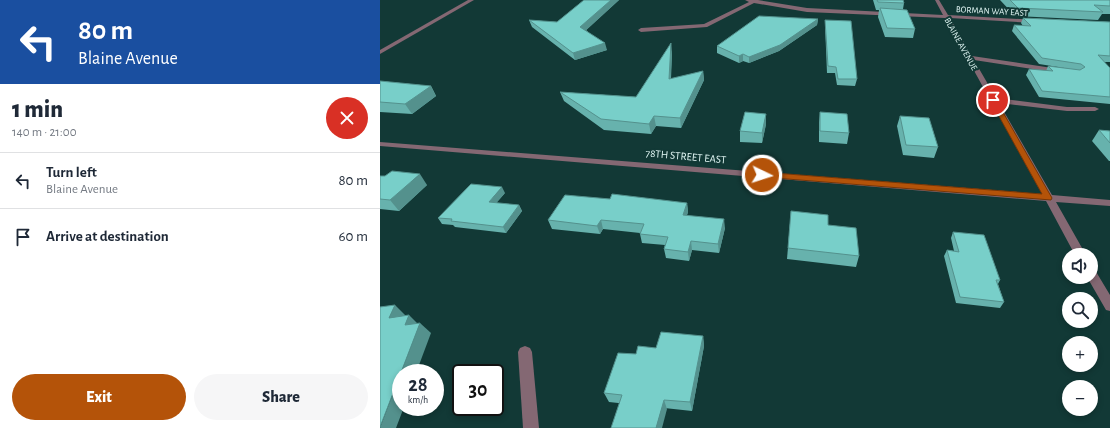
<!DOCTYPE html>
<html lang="en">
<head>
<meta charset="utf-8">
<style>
	body { margin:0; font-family:"Alegreya Sans",sans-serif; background:#f6f6f7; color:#1f2937; height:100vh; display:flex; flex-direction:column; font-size:15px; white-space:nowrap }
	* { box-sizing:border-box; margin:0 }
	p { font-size:13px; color:#747a83 }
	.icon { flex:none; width:22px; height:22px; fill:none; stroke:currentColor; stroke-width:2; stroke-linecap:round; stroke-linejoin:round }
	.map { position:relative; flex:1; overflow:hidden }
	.panel { display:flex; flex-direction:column; background:#fff; width:380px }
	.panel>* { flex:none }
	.banner { background:#1a4fa0; color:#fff; overflow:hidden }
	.controls { position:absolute; left:682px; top:248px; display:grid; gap:8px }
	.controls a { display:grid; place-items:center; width:36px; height:36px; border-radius:50%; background:#fff; box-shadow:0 2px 6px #0003; font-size:20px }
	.speed { position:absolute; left:12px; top:364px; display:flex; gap:8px; font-size:20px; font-weight:700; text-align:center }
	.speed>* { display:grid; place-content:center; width:52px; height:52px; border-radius:50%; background:#fff; box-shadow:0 2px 6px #0003; line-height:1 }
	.speed small { font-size:10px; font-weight:400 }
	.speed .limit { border:2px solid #111; border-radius:6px; background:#fff; color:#111 }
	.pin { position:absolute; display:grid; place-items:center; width:34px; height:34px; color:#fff; margin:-17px; border:2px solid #fff; border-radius:50%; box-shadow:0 1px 4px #0007 }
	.me { position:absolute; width:44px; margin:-22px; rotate:94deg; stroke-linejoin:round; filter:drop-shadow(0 0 3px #0008) }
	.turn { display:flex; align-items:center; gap:14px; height:84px; padding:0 12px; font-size:18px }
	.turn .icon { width:52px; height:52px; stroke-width:2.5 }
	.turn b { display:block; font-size:28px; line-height:34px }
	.round { display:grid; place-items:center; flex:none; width:42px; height:42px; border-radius:21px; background:#f6f6f7 }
	.headline { display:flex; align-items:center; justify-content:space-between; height:68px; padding:0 12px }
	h1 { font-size:24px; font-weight:800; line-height:30px }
	.button { display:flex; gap:8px; margin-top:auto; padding:8px 12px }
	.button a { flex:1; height:46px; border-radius:24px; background:#b45309; color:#fff; font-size:16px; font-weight:800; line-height:46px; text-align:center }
	.button a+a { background:#f6f6f7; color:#1f2937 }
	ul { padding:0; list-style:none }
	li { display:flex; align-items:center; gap:12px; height:56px; padding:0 12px; border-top:1px solid #e0e1e3 }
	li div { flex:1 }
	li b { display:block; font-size:15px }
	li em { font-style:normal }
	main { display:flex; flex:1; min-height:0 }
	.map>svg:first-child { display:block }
</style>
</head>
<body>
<main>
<section class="panel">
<div class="banner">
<div class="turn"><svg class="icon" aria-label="left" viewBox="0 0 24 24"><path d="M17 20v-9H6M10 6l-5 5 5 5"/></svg><div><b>80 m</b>Blaine Avenue</div></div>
</div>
<div class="headline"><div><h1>1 min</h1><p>140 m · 21:00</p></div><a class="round" style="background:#d93025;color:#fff"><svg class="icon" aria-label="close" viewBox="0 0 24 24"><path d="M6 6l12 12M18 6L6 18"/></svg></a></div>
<ul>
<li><svg class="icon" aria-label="left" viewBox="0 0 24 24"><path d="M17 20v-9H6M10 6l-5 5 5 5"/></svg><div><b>Turn left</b><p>Blaine Avenue</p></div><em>80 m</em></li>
<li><svg class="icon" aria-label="arrive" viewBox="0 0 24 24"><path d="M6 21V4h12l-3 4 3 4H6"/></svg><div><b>Arrive at destination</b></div><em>60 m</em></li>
</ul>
<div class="button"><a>Exit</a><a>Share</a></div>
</section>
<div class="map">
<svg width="730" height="428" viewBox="0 0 730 428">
	<rect width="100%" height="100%" fill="#123936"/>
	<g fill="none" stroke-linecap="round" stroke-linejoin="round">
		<g fill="#846873" fill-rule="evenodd">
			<path d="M88,0h6l-94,54v-4z"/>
			<path d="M365,0h13l49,8 136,7 -8,-15h4l9,15 88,5 1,1 -3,2 -84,-5 22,38 87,13 3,2 -3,2 -85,-13 22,38 71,9h28l4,2 -4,2h-28l-68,-8 53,92 58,5v6l-54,-4 30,53h-11l-29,-54 -666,-55v-4l662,52 -97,-176 -138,-6 -53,-9 -47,24 -66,5 -3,-2 3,-2 63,-4 45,-22z"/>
			<path d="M711,268l4,2 15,25v16l-4,-1 -19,-33h4z"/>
			<path d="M145,346l5,2 2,4 7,76h-16l-5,-76 2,-4z"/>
		</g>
	</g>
	<g fill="#67b2ad">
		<path d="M204,0h35l-33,30 21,20 -32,10 -43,-33 -3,-7 28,2z"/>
		<path d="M493,0h30l1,3 -1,6 12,20 -2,9 -28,-1 -7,-20 1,-7h-3z"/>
		<path d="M620,0h110v14h-8l-4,6 -83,-4z"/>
		<path d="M643,18l87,4v40h-6l6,6v36l-71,-7 -13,-22 3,-6 17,2 2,-5 30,4h-1l-38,-6 -27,-33 2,-6 9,1 -2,-3z"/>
		<path d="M438,19l-1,6 -38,26 -30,12 -6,-2 -4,2 -22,-10v-7z"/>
		<path d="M445,20l32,59 -2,7 -18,-1 -2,-12h-8l-2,-48z"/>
		<path d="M292,52l-1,27 32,-8 1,9 -23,48 -25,-2 -5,8 -47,-4 -40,-29 -4,-9 76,5z"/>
		<path d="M0,81l51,5 5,10 -24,18 -32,-2z"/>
		<path d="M440,112l29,21 -2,11 -28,-2v-20z"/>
		<path d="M520,116l38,31 -4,11 -31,-3 -6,-29z"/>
		<path d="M386,124l-4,19 -22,-1v-11z"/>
		<path d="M719,130l11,1v30h-1l-17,-20z"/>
		<path d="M0,176l47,9 -28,26 -19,-2z"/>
		<path d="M125,193l-9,10 23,2 3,6 -16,22 -51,-6 -2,-2 -11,-1 -4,-6z"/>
		<path d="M230,199l77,4 1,9 -1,3 38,13 -6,25 -27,-3 -3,11 -23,-3 -2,-9 1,-4 -23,-2 -2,-9v-1l-37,-4 -3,5 -48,-5 -4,-9z"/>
		<path d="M411,211l37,14 31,31 -3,11 -69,-8z"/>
		<path d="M573,232l47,48 -2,4 6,18 -4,6 -44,-5 -12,-47 3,-6 7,1 -3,-13z"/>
		<path d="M323,336l1,10 -12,65 -83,-9 -5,-9 32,-39 20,-6z"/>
	</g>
	<g fill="#54918d">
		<path d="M231,0h8l-37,34 -2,-7z"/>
		<path d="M438,19l-1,6 -38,26 -30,12v-6z"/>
		<path d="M225,43l2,7 -32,10 -2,-7z"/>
		<path d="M291,43l1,9 -2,37 -1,-10z"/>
		<path d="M363,54v7l-4,2v-7z"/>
		<path d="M323,71l1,9 -23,48 -1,-10z"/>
		<path d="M51,86l5,10 -24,18 -7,-10z"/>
		<path d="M386,114v10l-4,19v-10z"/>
		<path d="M274,116l2,10 -5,8 -2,-10z"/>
		<path d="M40,174l7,11 -28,26 -9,-11z"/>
		<path d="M122,187l3,6 -13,15 -3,-6z"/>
		<path d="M307,203l1,9 -4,12 -1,-9z"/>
		<path d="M139,205l3,6 -16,22 -3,-6z"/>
		<path d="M344,219l1,9 -6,25 -1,-9z"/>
		<path d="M221,220l2,9 -3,5 -3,-8z"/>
		<path d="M311,241l1,9 -3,11 -1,-9z"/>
		<path d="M15,305l11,11 -17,2z"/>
		<path d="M29,315l10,10h-14z"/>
		<path d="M40,323l11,10 -15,40h-15z"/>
		<path d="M323,336l1,10 -12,65 -2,-9z"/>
		<path d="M21,373v34h3l-8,21h-16z"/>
		<path d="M284,400l3,9 -5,19h-6z"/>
	</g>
	<g fill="#78cfc9" stroke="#54918d">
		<path d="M204,0h27l-31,27 25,16 -32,10 -44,-33 28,2z"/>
		<path d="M497,0h26l1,3 -26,-1z"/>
		<path d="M630,0h100v6l-16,-1 9,7 -85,-4z"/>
		<path d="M500,8l27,2 8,19 -28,-1z"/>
		<path d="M379,16l59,3 -38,26 -31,12 -6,-3 -4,2 -22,-10z"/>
		<path d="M643,18l87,4v34l-12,-1 12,13v29l-68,-6 -13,-22 24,2 -5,-5 32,4 5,-3 -4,-3 -39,-6 -28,-33 17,1z"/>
		<path d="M445,20l26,1 6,58h-19l-2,-12 -8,-1z"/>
		<path d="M291,43l-2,36 34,-8 -23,47 -26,-2 -5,8 -48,-5 -41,-27 76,5z"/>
		<path d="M0,81l51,5 -26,18 -25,-2z"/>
		<path d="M365,112l21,2 -4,19 -22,-2z"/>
		<path d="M440,112l27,2 2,19 -29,-2z"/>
		<path d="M520,116l29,2 9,29 -32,-2z"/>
		<path d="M719,130l11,1v12z"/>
		<path d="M12,171l28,3 -30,26 -10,-1v-23h5z"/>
		<path d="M91,184l31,3 -13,15 30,3 -16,22 -52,-6 1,-2 -14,-1z"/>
		<path d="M232,194l75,9 -4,12 41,4 -6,25 -27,-3 -3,11 -24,-3 4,-12 -28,-3 4,-10 -43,-4 -4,6 -49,-6 17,-25 45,4z"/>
		<path d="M411,211l37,4v10l28,3 3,28 -71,-8z"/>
		<path d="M573,232l31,3 16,45h-4l8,22 -44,-5 -13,-47 12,2z"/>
		<path d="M15,305l-6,13 20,-3 -4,10 15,-2 -40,104v-120z"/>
		<path d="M281,332l42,4 -13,66 -26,-2 -8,28h-45l11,-33 -18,-2 14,-40 18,1 2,-8 18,2z"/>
	</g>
	<path fill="#b45309" stroke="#753606" d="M610,99l6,1 56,98 -1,2 -289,-23 -4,-2 4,-3 280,22 -52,-94z"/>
	<g text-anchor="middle" stroke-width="4" stroke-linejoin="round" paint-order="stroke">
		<g font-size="9" fill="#e3f8f6" stroke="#123936">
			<text transform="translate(612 11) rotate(3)" y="3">BORMAN WAY EAST</text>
			<text transform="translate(581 44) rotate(61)" y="3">BLAINE AVENUE</text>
		</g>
		<g font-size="11" fill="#e3f8f6" stroke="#123936">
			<text transform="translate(306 156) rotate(5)" y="4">78TH STREET EAST</text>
		</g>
	</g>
</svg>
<div class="controls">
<a><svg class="icon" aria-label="sound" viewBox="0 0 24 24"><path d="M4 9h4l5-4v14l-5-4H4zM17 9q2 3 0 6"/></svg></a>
<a><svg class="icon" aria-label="search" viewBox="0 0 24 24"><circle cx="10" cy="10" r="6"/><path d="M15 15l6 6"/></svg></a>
<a>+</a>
<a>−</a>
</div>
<div class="speed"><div>28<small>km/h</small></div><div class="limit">30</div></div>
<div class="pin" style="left:613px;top:100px;background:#d93025"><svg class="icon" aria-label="arrive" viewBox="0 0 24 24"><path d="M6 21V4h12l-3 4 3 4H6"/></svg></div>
<svg class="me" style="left:382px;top:175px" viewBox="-20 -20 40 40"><circle r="17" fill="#b45309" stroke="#fff" stroke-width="3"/><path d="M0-11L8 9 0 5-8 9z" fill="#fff"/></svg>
</div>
</main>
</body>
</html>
